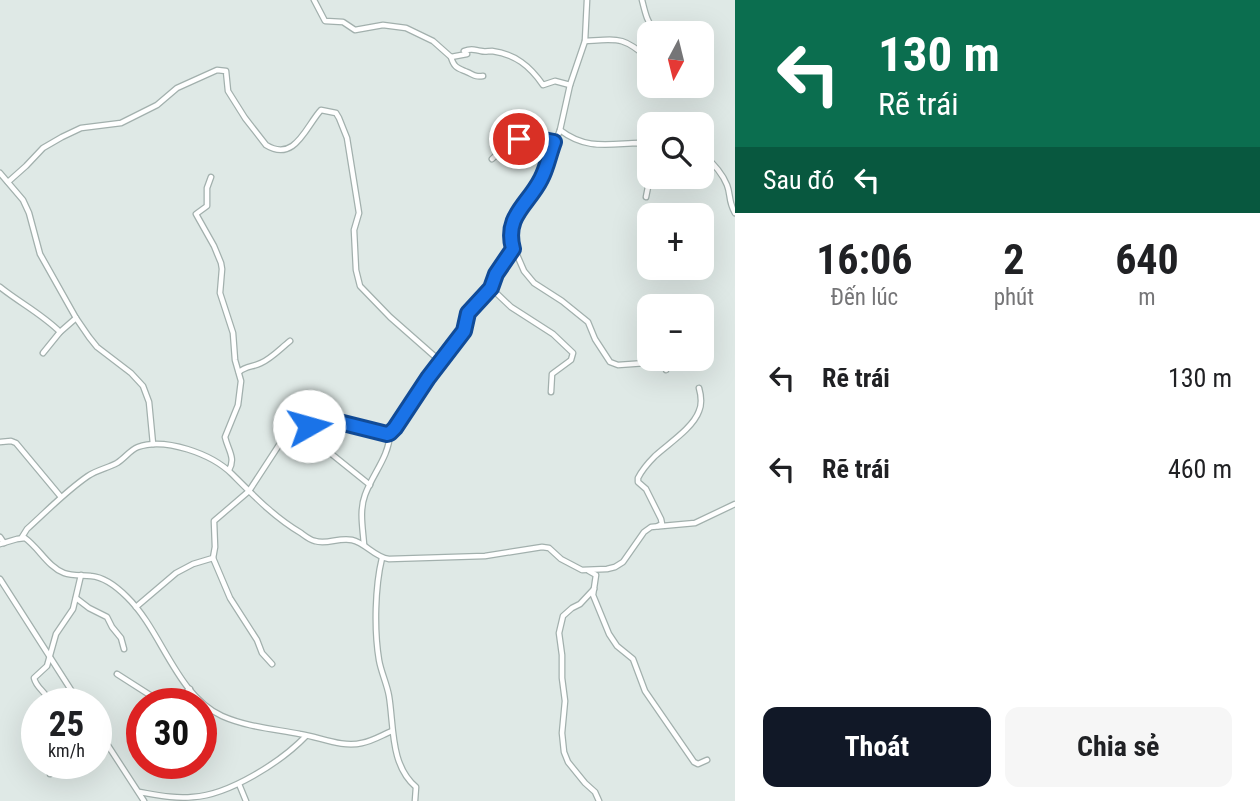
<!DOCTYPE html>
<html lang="vi">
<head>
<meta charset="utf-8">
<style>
	body { margin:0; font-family:"Roboto Condensed",sans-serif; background:#f6f6f6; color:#202124; height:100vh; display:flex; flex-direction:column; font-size:26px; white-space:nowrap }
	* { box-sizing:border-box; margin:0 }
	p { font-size:23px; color:#757577 }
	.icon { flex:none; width:38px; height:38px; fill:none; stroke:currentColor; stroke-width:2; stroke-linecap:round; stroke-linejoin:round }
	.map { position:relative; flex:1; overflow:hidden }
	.drawer { display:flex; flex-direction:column; background:#fff; width:525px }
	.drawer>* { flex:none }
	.banner { background:#0b6e4f; color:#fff; overflow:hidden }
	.needle { width:46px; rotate:187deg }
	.buttons { position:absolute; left:637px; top:21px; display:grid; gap:14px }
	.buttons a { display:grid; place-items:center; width:77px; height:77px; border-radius:14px; background:#fff; box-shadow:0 7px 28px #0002; font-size:35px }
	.speed { position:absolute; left:21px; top:688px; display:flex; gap:14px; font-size:35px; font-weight:700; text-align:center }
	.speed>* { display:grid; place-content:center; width:91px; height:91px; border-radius:50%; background:#fff; box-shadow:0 7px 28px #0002; line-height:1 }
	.speed small { font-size:18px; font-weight:400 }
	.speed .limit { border:10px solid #d22; background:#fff; color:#111 }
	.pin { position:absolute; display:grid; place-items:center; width:60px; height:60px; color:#fff; margin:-30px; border:4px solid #fff; border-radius:50%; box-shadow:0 2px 7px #0007 }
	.me { position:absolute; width:77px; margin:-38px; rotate:83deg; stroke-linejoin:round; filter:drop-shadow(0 0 5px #0008) }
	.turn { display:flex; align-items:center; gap:24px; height:147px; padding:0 28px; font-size:32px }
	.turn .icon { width:91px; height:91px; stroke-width:2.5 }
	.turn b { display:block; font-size:49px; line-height:60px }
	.then { display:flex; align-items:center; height:66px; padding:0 28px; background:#0003; gap:14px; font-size:26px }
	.eta { display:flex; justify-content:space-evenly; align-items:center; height:119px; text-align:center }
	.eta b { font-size:42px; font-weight:700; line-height:49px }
	.button { display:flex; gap:14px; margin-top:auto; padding:14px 28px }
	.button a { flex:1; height:80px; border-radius:14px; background:#111827; color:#fff; font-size:28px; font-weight:700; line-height:80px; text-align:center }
	.button a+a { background:#f6f6f6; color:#202124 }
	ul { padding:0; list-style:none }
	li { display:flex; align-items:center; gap:21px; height:91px; padding:0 28px }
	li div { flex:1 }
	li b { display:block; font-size:26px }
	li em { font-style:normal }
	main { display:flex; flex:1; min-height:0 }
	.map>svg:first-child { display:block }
</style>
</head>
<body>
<main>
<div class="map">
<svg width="735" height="801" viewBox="0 0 735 801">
	<rect width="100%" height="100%" fill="#dfe9e6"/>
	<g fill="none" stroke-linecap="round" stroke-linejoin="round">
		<defs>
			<g id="minor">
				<path d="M314,0l11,21 18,1 12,8 28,-5 23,3 27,13 18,16 16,-3 -3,-3c8,-3 10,-1 17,0 4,1 7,0 11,0 23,3 38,15 51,34l12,-4 15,4"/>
				<path d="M587,0l-2,41 -15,44 -10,45 -18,47 -26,40 -4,9 -1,15 13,30 10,12 28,18 26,21 7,17 15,23 8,3 42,-3 4,1 2,7"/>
				<path d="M642,0c3,12 5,22 13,32"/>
				<path d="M585,41c33,-2 38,-5 64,18"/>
				<path d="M451,57c3,11 7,11 16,15 7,3 8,5 16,4"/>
				<path d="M560,130c26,20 48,14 79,13l4,3 6,16"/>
				<path d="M702,153c10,9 20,19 25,32 4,10 1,16 8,28"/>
				<path d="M492,159l14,-13 16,-8 32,4"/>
				<path d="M0,173l23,27 6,13 11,41 36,64 13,19 8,10 34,26 12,13 6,16 4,42"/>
				<path d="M211,177l-4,11v18l-11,8 18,32 7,17 1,6 -2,24 13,40 2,27 6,21 -3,24 -13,32c3,13 11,21 4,33"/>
				<path d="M8,182l18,-16 17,-18 19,-11 19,-9 40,-5 36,-18 20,-17 40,-18 9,1 2,20 17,27 21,27c29,18 40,-19 55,-35l15,3 3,5 8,20 12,75 -5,17 2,40 4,16 30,31 50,44"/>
				<path d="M646,197l4,-20"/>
				<path d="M0,287c20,16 42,27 60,45"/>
				<path d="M491,288l20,19 42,27 20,19 -2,7 -19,14 -1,18"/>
				<path d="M43,353l17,-21 16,-14"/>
				<path d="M239,372c7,-6 14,-5 22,-9 11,-5 20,-15 29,-22"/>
				<path d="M293,423l77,62"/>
				<path d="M0,442l11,-1 5,2 45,54"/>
				<path d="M658,526l4,-2 -1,-5 -15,-30 -8,-7v-4c4,-8 11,-16 17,-22 13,-12 38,-28 44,-45 3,-7 2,-16 0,-23"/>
				<path d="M0,537l4,6"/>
				<path d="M22,537l5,-8c20,-18 39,-38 61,-53 9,-6 20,-8 29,-13 8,-5 13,-13 21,-16 27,-10 74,7 94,27 22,22 42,43 69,59 4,3 9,7 14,8 12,4 24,-4 37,-1 14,3 22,17 37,19l96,-3 57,-9 7,1 12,11 21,11 25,-1 8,-2 8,-5 21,-30 7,-5 44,-4 40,-19"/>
				<path d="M0,544l17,-5 8,-1c14,10 23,29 39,35 8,3 18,2 27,3 13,1 27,12 36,21 35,34 49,98 95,119 25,11 52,13 78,18 20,3 42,14 62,9 11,-2 20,-8 30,-12"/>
				<path d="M364,545c-1,-16 -5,-34 1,-50 8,-22 24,-38 25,-62"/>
				<path d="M213,558l17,40 27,42 5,13 10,11"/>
				<path d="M382,558c-7,29 -8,72 -3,102 2,12 8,24 10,36 5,30 1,69 27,91l-1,14"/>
				<path d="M589,571l7,4 -3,20 16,39 8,12 16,13 12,32 49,71 4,2 9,-4"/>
				<path d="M0,579l80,125"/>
				<path d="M594,589l-14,15 -8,4 -9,8 -4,17 3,22v23l3,23 -3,32 2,19 4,10 17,21 10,9 4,9"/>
				<path d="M76,598l13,10 18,9 5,10 9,11 3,11"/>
				<path d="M136,607l40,-34 17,-9 20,-6 2,-11 -1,-26 35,-30 45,-69h3l15,5 17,-5h10l44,11h7l2,-2 36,-53 36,-47 4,-18 23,-25 5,-14 17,-25"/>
				<path d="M117,674l36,23 7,7"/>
				<path d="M50,704c-3,-13 -13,-14 -16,-26l13,-12 9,-32 17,-25 8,-34"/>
				<path d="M171,704l19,-15"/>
				<path d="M96,727l48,74"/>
				<path d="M49,763l1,11"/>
				<path d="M239,784l7,17"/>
				<path d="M139,792c18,3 36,7 54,5 36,-2 88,-35 113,-61"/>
			</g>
		</defs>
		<use href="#minor" stroke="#a2b0ad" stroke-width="7"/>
		<use href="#minor" stroke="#fff" stroke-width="4.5"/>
	</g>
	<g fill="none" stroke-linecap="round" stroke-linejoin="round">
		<defs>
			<path id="route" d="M309,426h8l18,-5 52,13 3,-1 5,-5 33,-50 36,-47 4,-18 23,-25 5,-14 17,-25c-9,-33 15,-44 28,-70 6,-11 8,-24 13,-37l-21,-4 -14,1"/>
		</defs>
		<use href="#route" stroke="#114b97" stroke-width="18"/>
		<use href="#route" stroke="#1a73e8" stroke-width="12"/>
	</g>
</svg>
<div class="buttons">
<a><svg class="needle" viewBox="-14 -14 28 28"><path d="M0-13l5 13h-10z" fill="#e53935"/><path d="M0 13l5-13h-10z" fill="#757577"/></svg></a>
<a><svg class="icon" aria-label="search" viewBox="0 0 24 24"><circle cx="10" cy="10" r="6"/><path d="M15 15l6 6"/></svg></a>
<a>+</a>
<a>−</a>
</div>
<div class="speed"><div>25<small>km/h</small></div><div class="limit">30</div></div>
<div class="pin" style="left:519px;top:139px;background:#d93025"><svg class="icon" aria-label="arrive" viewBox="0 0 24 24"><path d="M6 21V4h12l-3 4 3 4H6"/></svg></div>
<svg class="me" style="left:309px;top:426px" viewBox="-20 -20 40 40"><circle r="19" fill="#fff"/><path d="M0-13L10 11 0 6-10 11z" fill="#1a73e8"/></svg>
</div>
<section class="drawer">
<div class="banner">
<div class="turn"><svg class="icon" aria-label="left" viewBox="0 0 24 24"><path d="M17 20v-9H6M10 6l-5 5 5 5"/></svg><div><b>130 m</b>Rẽ trái</div></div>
<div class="then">Sau đó<svg class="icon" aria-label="left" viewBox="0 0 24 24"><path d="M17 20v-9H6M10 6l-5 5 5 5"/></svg></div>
</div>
<div class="eta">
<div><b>16:06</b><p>Đến lúc</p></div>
<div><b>2</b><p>phút</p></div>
<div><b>640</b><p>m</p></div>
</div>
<ul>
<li><svg class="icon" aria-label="left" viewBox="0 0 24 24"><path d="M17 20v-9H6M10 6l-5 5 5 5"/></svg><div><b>Rẽ trái</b></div><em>130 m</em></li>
<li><svg class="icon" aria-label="left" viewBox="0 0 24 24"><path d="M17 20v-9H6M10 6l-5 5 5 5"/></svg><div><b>Rẽ trái</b></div><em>460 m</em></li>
</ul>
<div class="button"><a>Thoát</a><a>Chia sẻ</a></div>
</section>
</main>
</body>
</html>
